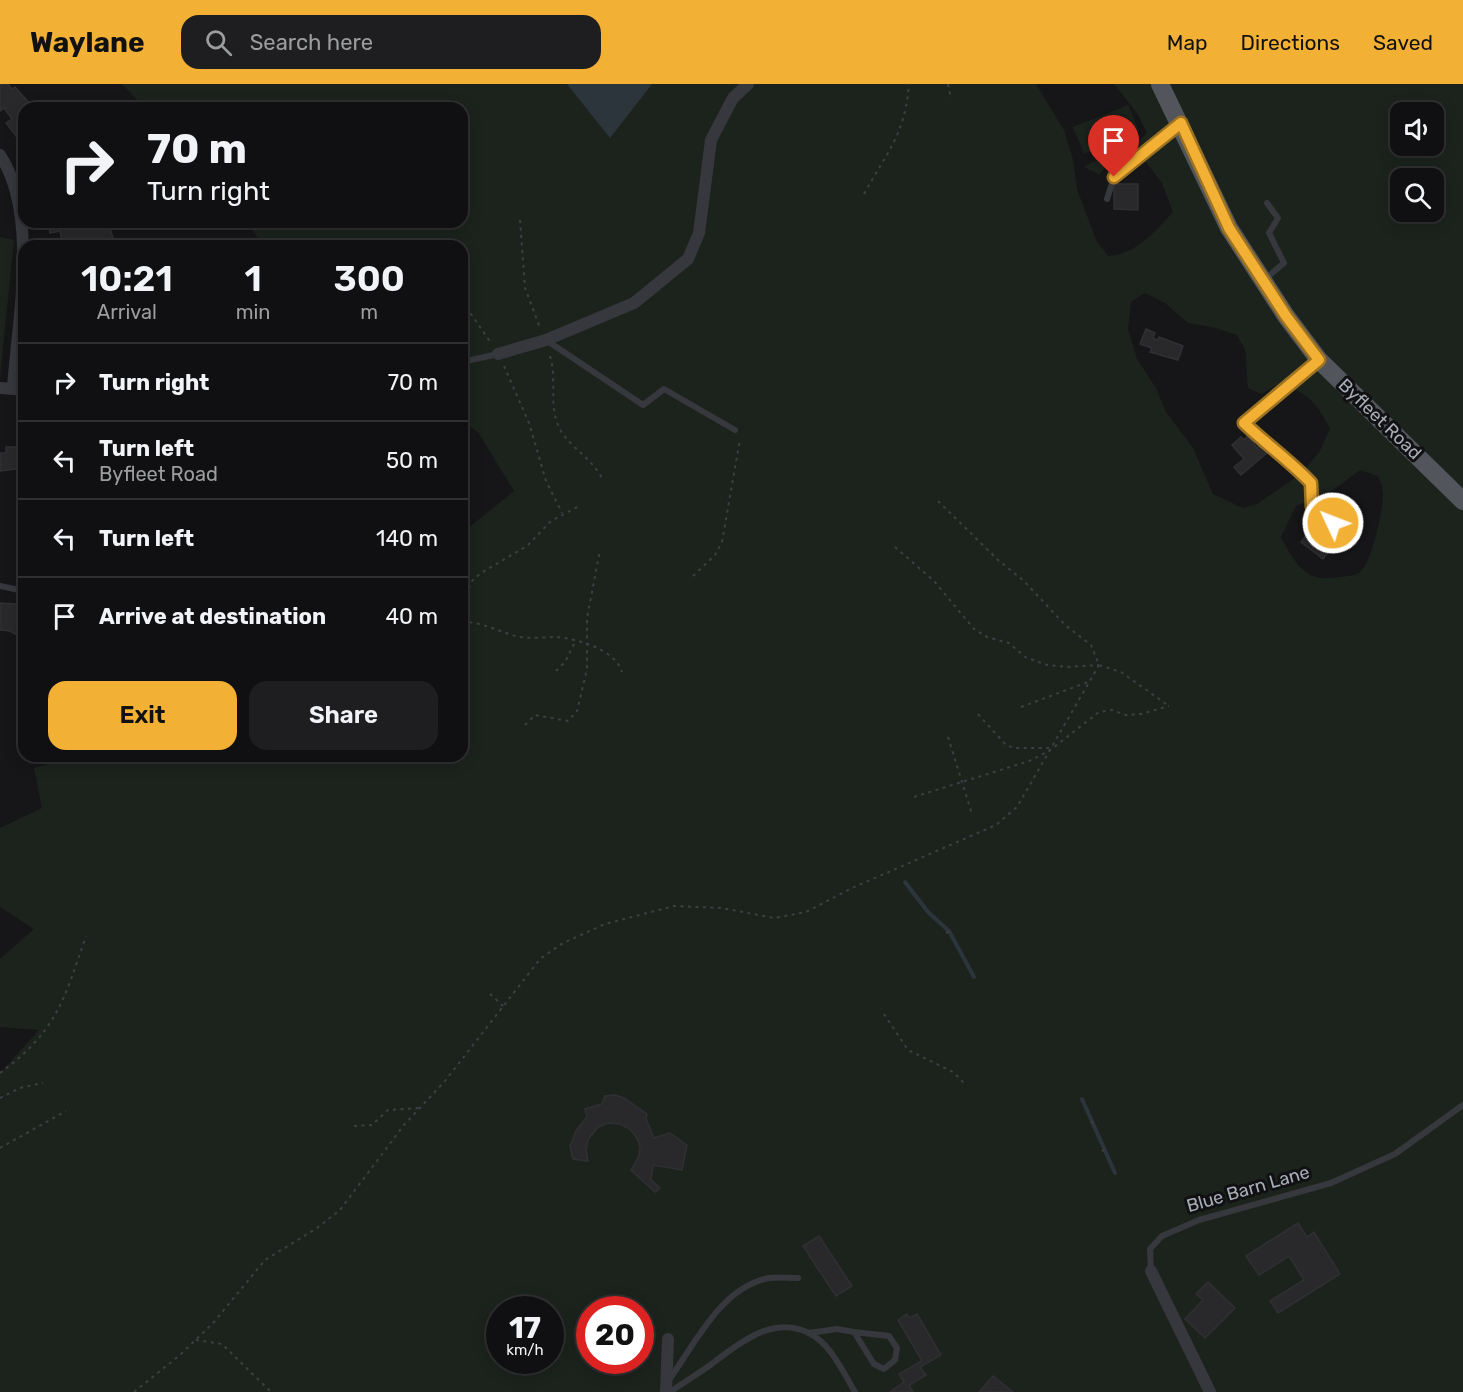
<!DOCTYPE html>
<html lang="en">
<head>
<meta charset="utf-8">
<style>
	body { margin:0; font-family:Rubik,sans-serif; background:#1e1e20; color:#f1f3f6; height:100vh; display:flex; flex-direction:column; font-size:22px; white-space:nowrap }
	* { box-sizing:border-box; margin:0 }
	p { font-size:20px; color:#9c9d9f }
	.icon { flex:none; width:33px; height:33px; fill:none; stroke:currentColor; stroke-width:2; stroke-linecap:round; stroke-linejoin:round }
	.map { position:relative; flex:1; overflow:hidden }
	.sheet { position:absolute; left:18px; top:156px; width:450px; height:522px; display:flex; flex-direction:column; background:#101012; border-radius:18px; box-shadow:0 3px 15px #0003,0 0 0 2px #303032 }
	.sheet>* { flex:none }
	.guide { position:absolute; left:18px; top:18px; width:450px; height:126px; border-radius:18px; box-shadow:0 3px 15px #0003,0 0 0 2px #303032; background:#101012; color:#f1f3f6; overflow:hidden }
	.fabs { position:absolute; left:1390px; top:18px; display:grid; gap:12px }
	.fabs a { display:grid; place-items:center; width:54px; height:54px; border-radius:12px; background:#101012; box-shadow:0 3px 15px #0003,0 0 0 2px #303032; font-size:30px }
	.speed { position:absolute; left:486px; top:1212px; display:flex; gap:12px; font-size:30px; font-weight:700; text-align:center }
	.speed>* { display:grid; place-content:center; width:78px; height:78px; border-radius:50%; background:#101012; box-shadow:0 3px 15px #0003,0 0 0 2px #303032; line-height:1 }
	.speed small { font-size:15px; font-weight:400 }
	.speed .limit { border:9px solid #d22; background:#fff; color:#111 }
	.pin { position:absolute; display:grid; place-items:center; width:51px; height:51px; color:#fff; margin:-62px -26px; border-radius:50% 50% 50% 0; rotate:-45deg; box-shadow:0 0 6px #0007 }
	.pin .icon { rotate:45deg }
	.me { position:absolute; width:66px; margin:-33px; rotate:313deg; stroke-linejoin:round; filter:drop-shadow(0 0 4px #0008) }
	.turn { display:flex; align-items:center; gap:21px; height:126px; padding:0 30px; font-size:27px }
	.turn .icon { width:78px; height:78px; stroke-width:2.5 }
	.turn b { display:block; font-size:42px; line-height:51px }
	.eta { display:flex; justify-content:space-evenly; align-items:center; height:102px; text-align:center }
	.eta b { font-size:36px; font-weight:600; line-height:42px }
	.cta { display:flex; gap:12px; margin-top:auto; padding:12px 30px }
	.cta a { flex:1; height:69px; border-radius:18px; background:#f2b134; color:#111; font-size:24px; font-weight:600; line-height:69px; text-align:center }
	.cta a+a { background:#1e1e20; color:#f1f3f6 }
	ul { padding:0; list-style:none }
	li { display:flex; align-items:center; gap:18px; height:78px; padding:0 30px; border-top:2px solid #303032 }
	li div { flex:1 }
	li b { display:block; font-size:22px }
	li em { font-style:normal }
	header { display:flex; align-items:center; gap:36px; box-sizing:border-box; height:84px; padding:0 30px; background:#f2b134; color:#111 }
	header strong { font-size:28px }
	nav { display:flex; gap:33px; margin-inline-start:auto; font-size:21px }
	.search { width:420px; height:54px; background:#1e1e20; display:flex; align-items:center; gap:15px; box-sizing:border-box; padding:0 21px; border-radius:18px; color:#9c9d9f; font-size:22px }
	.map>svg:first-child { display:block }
</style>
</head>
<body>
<header>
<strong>Waylane</strong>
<div class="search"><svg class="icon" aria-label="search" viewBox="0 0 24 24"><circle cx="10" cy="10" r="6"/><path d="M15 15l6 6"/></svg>Search here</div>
<nav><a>Map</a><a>Directions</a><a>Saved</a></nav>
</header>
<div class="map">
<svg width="1463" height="1308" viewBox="0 0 1463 1308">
	<rect width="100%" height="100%" fill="#161618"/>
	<g fill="#1c231d" fill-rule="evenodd">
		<path d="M122,0h914l28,46 9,30 4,29 19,51 12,16c27,-1 48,-25 65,-44l-11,-29 -17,-22 -30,-2 -16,15 -15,-7c21,-13 46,-16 63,-34l-9,-19 -24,-30h349v1308h-1463v-319l39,-43 -39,-3v-68l34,-30 -34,-22v-79l42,-20 -8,-40 40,-12h388v-223l52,-42 -36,-59 -16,-11v-175h-199l-16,-24h215v-114h-317zM1401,28h33v34h-33zM1401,94h33v34h-33zM1145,209l20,10 23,20 24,4 25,8 8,14 3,39 14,6 18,-11c28,11 37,19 50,46l-10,22 -19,23 -44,30 -14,4 -30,-14 -20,-46 -27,-36 -10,-24 -19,-29 -9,-30 3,-27zM1360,386l18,6c2,6 5,12 5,18 0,16 -11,70 -24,79 -5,3 -13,3 -19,4 -35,6 -44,-12 -59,-40l15,-31 36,-15zM500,1226h50v50h-50zM590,1226h50v50h-50z"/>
		<path d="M1128,21l11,26 -55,23 -11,-27z"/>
		<path d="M0,153l14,3 -14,136z"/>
	</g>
	<path fill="#2c353c" d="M567,0h85l-42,54z"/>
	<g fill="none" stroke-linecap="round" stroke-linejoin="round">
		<g stroke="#2c353c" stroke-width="4">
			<path d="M905,798l23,30 21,19 25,46"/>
			<path d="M1082,1015l33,74"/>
		</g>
	</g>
	<g fill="#29292c" stroke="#303034" stroke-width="1.5">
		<path d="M0,0h8l4,5 3,-2 15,17 -9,8 3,4v14l-8,6 -10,-13 6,-4 -8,-11 -4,3z"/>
		<path d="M1114,100h24v26l-24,-1z"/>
		<path d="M48,138l37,1 2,6 23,-2 3,12 6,7h-56l-3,-15 -10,2z"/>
		<path d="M1146,245l9,4 -2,5 5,2 1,-3 24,9 -5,14 -28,-8 2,-4 -12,-4z"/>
		<path d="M1248,352l9,12 4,-4 7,8 -27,23 -7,-8 10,-8 -12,-14 9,-8 3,3z"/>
		<path d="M18,358h6v26l-24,3v-18h6v-6h12z"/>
		<path d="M1320,433l22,17 -19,25 -22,-17z"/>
		<path d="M22,511h2v55l-5,-14 -9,-5 -10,-1v-27l16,1z"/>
		<path d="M615,1011l9,3 23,16 -1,5 8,19 16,-5 17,12 -5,25 -29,-5 -2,15 9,8 -5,4 -24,-22 8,-14 1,-9 -3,-9 -7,-9 -10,-5 -12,-1 -10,4 -10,12 -2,11 2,11 -15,-2 -3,-13 6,-15 11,-14 -2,-8 17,-5 3,-8z"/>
		<path d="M1298,1139l9,14 7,-5 26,42 -62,39 -8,-12 34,-21 -15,-24 -30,19 -13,-19z"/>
		<path d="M819,1152l33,50 -16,10 -33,-50z"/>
		<path d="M1208,1198l27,26 -30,30 -20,-19 18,-19 -7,-6z"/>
		<path d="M907,1230l2,4 8,-4 24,41 -21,12 6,8 -17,10 4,7h-23l14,-10 -5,-8 23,-13 -24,-41z"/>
		<path d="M993,1292l20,16h-34z"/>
	</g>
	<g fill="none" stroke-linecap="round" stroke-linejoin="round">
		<g stroke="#3d3f44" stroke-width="2" stroke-dasharray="3 4.5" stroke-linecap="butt">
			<path d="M948,0l3,15"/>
			<path d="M864,110c23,-42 41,-59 45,-110"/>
			<path d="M520,136l5,68 15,40"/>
			<path d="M462,217l29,42"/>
			<path d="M550,272c7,22 -1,48 8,69 8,20 32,31 44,53"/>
			<path d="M504,282l25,57 17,58 16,32"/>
			<path d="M938,417l60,59 26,21 41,44 26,20 8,20 22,7 48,34"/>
			<path d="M895,463l39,34 40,48 13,8 22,6 16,14 22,8 20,2 32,-2"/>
			<path d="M693,492l22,-21 7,-13 18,-103"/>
			<path d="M462,526l9,-28 10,-9 46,-27 24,-25 30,-16"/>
			<path d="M462,538c19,-1 39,11 58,15 12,2 25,0 37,0 21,2 59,13 65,35"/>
			<path d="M556,587l9,-9 10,-20"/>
			<path d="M1021,623l67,-25"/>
			<path d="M978,630l28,31 8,3h36"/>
			<path d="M525,641l10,-10 33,6 9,-10 10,-42v-51l13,-68"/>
			<path d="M948,653l24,77"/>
			<path d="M914,713l115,-36 20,-10 50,-39 13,-2 14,5 15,-1 28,-8"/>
			<path d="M946,849l6,-3"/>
			<path d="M490,910l13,12"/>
			<path d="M884,930l24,36 45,22 12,12"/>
			<path d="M0,989c57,-42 64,-73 86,-137"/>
			<path d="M0,1014l20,-10 23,-5"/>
			<path d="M1091,1039l4,-2"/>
			<path d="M354,1042l18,-1 16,-15 31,-2"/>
			<path d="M0,1064l66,-37"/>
			<path d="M1102,1067l4,-2"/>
			<path d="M196,1256l26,4 49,48"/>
			<path d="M134,1308l46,-37 34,-33 51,-62 52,-32 23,-18 64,-85 41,-44 95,-122 23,-16 42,-19 69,-18 48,2 52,10 32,-6 46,-24 144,-63 21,-18 82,-142"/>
		</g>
		<g stroke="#37383d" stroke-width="6">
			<path d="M1107,115l7,-22 63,-51"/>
			<path d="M1265,195l19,-16 -15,-30 9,-15 -11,-15"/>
			<path d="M546,256l97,65 21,-16 71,41"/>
			<path d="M462,278l36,-8"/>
			<path d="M1317,278l-73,61c22,21 46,38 67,60l1,24 21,16"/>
			<path d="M0,502l24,5"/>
			<path d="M1151,1187l-1,-22 12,-13 37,-16 132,-37 64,-29 68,-49"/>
			<path d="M809,1249l28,-4 17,3 20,32 10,5 11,-9 2,-12 -8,-12 -35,-4"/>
			<path d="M669,1296c26,-36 52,-93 100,-102 9,-1 20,0 29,0"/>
			<path d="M670,1308c13,-9 26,-17 39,-26 28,-21 63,-52 100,-33 22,11 34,39 46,59"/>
		</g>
		<g stroke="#37383d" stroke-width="12">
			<path d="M0,71c39,59 18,164 13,232"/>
			<path d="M498,270l48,-14 88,-37 54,-44 11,-26 12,-93 22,-42 15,-14"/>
			<path d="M0,304l24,2"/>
			<path d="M1151,1187l59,121"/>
			<path d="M666,1308l2,-53"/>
		</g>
		<path stroke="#53555c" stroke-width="18" d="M1160,0l69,144 57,88 33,44 144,141"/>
	</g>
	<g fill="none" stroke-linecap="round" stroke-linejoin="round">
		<defs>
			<path id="route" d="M1114,93l67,-54 48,105 57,88 33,44 -75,63c22,21 46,38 67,60l1,24 21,16"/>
		</defs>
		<use href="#route" stroke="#9d7322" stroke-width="15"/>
		<use href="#route" stroke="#f2b134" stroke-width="10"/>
	</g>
	<g text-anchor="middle" stroke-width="6" stroke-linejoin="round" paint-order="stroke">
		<g font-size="18" fill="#a8adb8" stroke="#111113">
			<text transform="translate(1380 335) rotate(44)" y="6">Byfleet Road</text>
			<text transform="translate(1248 1105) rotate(-16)" y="6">Blue Barn Lane</text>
		</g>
	</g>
</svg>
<div class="fabs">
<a><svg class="icon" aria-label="sound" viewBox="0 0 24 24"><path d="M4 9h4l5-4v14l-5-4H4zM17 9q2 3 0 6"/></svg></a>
<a><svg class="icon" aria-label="search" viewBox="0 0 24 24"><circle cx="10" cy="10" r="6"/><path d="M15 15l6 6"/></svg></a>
</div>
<div class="speed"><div>17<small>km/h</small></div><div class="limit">20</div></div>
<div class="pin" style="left:1114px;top:93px;background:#d93025"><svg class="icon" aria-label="arrive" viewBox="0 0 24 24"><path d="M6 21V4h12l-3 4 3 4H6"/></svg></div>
<svg class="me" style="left:1333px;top:439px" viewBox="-20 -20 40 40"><circle r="17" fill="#f2b134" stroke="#fff" stroke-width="3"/><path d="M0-11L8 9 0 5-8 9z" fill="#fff"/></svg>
<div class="guide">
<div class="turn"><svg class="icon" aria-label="right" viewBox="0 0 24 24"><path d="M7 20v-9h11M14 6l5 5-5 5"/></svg><div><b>70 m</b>Turn right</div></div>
</div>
<section class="sheet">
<div class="eta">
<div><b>10:21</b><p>Arrival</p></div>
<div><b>1</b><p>min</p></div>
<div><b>300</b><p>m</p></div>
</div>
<ul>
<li><svg class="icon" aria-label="right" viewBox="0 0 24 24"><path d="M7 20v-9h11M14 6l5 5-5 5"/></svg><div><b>Turn right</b></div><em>70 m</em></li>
<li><svg class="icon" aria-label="left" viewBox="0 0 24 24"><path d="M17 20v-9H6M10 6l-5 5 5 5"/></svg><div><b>Turn left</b><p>Byfleet Road</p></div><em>50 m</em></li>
<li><svg class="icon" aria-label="left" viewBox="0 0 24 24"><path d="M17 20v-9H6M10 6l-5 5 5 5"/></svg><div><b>Turn left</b></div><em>140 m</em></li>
<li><svg class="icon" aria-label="arrive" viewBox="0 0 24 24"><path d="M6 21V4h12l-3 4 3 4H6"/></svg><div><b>Arrive at destination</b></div><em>40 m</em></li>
</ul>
<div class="cta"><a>Exit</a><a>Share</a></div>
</section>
</div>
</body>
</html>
